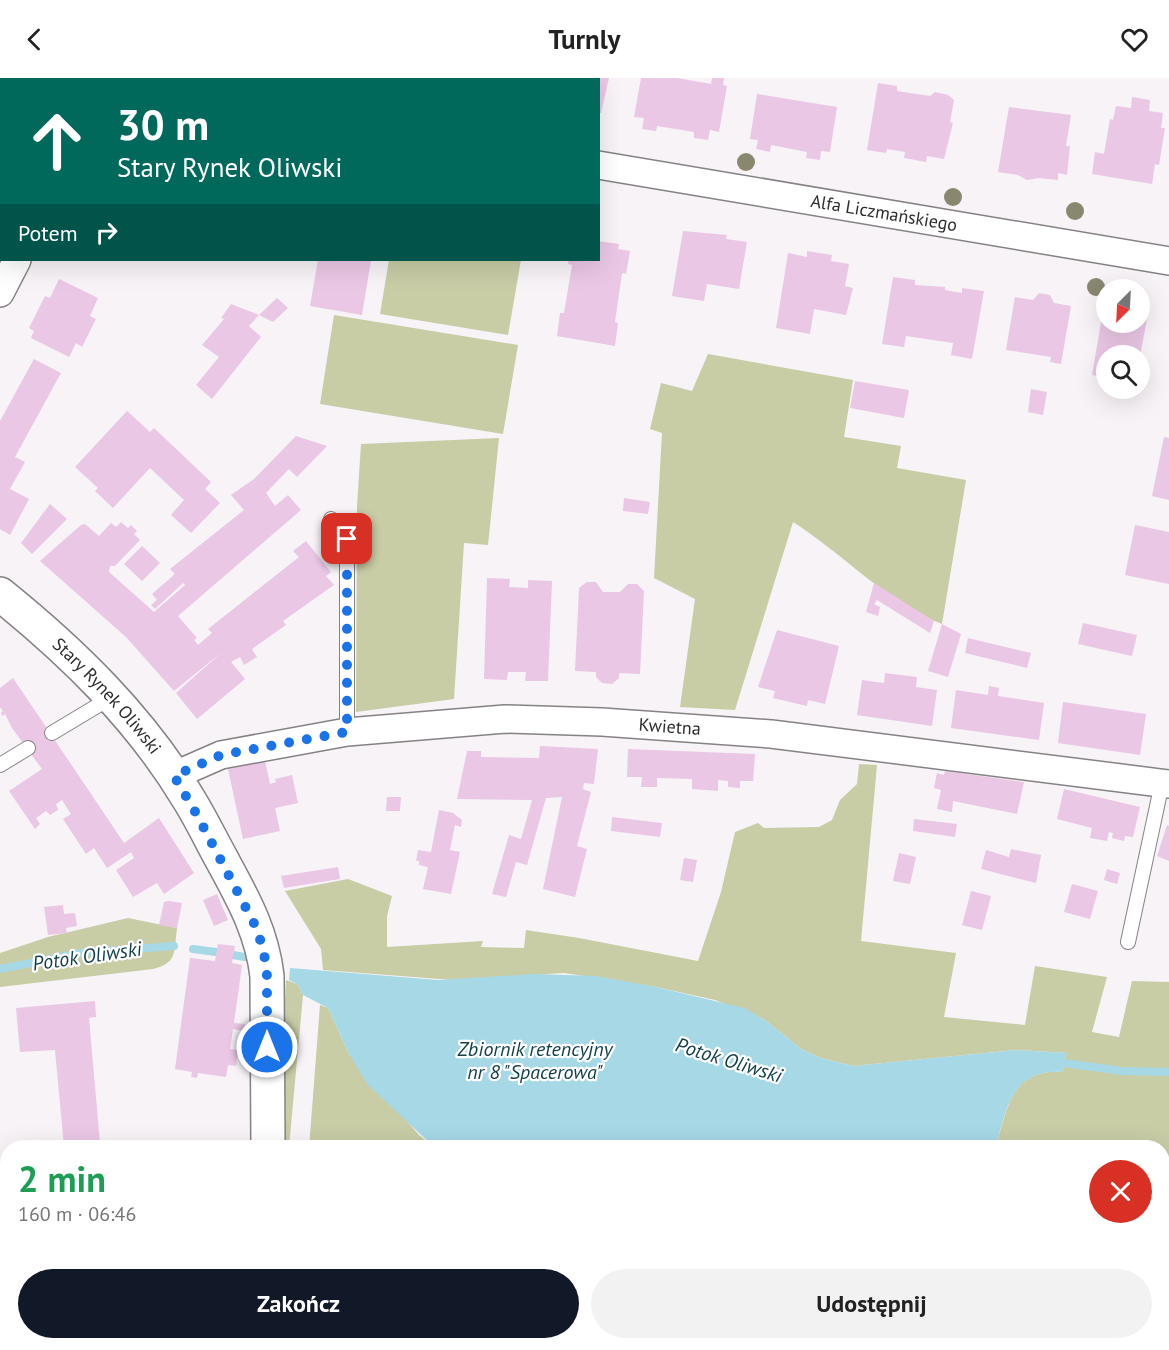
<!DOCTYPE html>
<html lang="pl">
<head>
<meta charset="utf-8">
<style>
	body { margin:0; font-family:"PT Sans",sans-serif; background:#f2f2f2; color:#222; height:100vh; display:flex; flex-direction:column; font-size:22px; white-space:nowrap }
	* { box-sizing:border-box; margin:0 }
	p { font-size:20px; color:#767676 }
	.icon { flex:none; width:33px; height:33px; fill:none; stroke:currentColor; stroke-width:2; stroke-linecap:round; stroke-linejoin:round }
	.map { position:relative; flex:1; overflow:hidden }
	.sheet { position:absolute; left:0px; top:1062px; width:1170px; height:210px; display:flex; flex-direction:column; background:#fff; border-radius:24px 24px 0 0; box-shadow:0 6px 24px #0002 }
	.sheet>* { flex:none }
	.top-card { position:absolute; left:0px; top:0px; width:600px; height:183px; box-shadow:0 6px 24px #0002; background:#00695c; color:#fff; overflow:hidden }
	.needle { width:39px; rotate:204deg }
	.fabs { position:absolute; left:1096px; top:201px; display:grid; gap:12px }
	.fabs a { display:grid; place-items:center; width:54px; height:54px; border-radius:50%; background:#fff; box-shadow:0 6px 24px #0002; font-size:30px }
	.pin { position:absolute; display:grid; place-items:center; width:51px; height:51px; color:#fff; margin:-26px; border-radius:12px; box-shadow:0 3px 9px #0006 }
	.me { position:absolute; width:66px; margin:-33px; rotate:0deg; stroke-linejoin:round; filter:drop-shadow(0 0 4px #0008) }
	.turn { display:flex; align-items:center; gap:21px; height:126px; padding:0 18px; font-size:27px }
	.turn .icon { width:78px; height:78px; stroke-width:2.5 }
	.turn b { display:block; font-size:42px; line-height:51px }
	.then { display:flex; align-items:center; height:57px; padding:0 18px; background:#0003; gap:12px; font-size:22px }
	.round { display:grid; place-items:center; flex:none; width:63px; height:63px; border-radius:32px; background:#f2f2f2 }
	.summary { display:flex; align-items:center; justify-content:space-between; height:102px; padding:0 18px }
	h1 { font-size:36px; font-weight:700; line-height:45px; color:#1e9e55 }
	.primary-button { display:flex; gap:12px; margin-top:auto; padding:12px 18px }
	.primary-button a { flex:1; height:69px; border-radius:36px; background:#111827; color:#fff; font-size:24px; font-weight:700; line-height:69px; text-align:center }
	.primary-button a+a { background:#f2f2f2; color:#222 }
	header { display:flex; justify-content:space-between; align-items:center; height:78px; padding:0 18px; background:#fff; font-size:27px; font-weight:700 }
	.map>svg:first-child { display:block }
</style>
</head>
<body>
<header><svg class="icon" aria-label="back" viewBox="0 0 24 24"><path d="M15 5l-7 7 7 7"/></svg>Turnly<svg class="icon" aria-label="heart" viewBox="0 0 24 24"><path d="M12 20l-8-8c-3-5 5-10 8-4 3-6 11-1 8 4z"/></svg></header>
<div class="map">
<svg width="1169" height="1272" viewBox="0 0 1169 1272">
	<rect width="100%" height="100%" fill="#f7f3f7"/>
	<g fill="#c8cda6">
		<path d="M389,182h132l-13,75 -128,-21z"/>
		<path d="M334,237l184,30 -15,89 -183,-30z"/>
		<path d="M708,276l145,26 -9,57 57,9 -4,22 69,12 -24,144c-53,-20 -100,-71 -149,-102l-58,188 -55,-3 15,-108 -41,-21 8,-145 -12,-4 11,-46 31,8z"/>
		<path d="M499,360l-11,107 -24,-2 -10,156 -98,13 1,-206 4,-62z"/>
		<path d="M859,686l18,1 -16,176 95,12 -12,64 81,8 10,-59 72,11 -15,55 27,5 13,-56 37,1v368h-102l2,-7 93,-1v-194l-166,-1c11,-39 15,-78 66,-75l5,-19 -51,-3 -163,16 -32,-8 -20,-9 -36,-29 -50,-20 -59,-13 -92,-14 -112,7 -129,-10 -2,-21 -36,-58 63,-12 44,17 -5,20v31l96,-6 -2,6 43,1 2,-18 53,8 119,23 23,-69 14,-60 23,-9 6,5 55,-1 13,-7 8,-20 17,-16z"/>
		<path d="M128,840l49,10c-3,23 1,35 -24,41l-153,18v-34l48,-16z"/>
		<path d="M286,902l11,4 6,11 -14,152 -6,1v-107z"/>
		<path d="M320,927l8,3 21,46 70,81 15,12 -125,1z"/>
		<path d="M0,1245h7l1,19h248l1,8h-257z"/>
		<path d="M679,1264l10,8h-329l-4,-7z"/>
	</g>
	<g fill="#a6d8e6">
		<path d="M290,890l148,12 96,-6 62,2 60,11 88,21 21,12 36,29 20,9 32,8 163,-16 51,3 -5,19c-50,-3 -56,36 -66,75h-562l-66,-62 -19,-31 -21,-46 -25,-13 -6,-11 -8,-4z"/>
		<path d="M679,1265h390l-2,7h-378z"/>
	</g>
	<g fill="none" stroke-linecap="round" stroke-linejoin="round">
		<g stroke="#a6d8e6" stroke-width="8">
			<path d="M193,871l23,3"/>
			<path d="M233,877l12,2"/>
			<path d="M0,891l80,-16 94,-7"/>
			<path d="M1056,984l66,9 47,1"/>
		</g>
	</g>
	<g fill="#eac7e5">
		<path d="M598,0h11l-8,35h-3z"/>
		<path d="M641,0h36l34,6 1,-6h12l-1,7 4,1 -8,46 -9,-2 -2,10 -14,-2v-6l-37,-6 -1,5 -14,-2 2,-11 -10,-1z"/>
		<path d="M878,5l19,3v5l33,5 5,-4 13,3 6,5 -4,22 3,1 -9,36 -17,-3 -1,6 -22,-4 1,-6 -18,-3 -1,4 -19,-3z"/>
		<path d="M757,16l80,13 -7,45 -9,-1 -1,9 -14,-2 1,-6 -36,-7 -1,7 -14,-3 2,-9 -8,-1z"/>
		<path d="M1132,19l18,3 -1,11 14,2 -2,15h4l-6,37 -4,-1 -3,20 -60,-10 3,-22 9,2 6,-35 3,1 3,-14 15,2z"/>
		<path d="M1009,29l62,8 -5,31h4l-3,29 -9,-2v7l-20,-2 -11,2 -9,-5 -20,-3z"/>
		<path d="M683,153l44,4 -1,4 21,3 -8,47 -32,-5 -3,17 -32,-5z"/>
		<path d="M598,163l21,3 -1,5 12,2 -4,23 -4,-1 -7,49 3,1 -3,23 -58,-10 3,-23h4l8,-48 -4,-1 1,-4h29z"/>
		<path d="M807,173l25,4 -1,6 18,3 -4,22 8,2 -7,27 -32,-6 -4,25 -34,-6 12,-75 19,4z"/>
		<path d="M318,182h53l-9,55 -52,-9z"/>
		<path d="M893,199l22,3v5l30,2v3l17,3v-5l22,3 -12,68 -21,-4 2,-12 -47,-7 -2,11 -22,-3z"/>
		<path d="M59,201l39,19 -8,18 6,3 -14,28 -6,-4 -7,14 -38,-19 3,-7 -5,-3 16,-32 5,2z"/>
		<path d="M1039,215l11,2 4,8 17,3 -10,58 -11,-2 1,-5 -45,-7 9,-53 18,3z"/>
		<path d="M277,220l11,10 -15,14 -14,-7z"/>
		<path d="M231,226l28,11 -10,11 12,11 -49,62 -16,-14 23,-28 -17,-12 22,-26 -3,-1z"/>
		<path d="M1103,233l4,1v10h33v-4l7,1 -7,37h-33v22l-15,-3z"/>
		<path d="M34,281l27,14 -46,84 10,5 -15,27 19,10 -19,36 -10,-6v-108z"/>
		<path d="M855,303l54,9 -5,28 -54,-10z"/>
		<path d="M1031,311l16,3 -4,23 -15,-3z"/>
		<path d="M127,333l23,21 4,-4 57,54 -6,7 15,14 -29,30 -20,-18 13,-15 -34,-32 -37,40 -18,-17 3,-3 -23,-21z"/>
		<path d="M296,358l31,10 -30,31 -8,-8 -23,24 9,13 13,-11 13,15 -123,106 19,22 -3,2 4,5 14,-12 -4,-4 91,-72 -6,-6 13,-10 25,31 -5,4 8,9 -51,36 3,4 -34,24 5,8 -13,8 -4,-8 -9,5 14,17 -48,40 -21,-26 46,-41 -48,39 -48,-54 -86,-76 41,-36 4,-1 14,12 12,-13 5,4 5,-5 7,6 3,-3 6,6 -3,3 6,6 -25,26h-5l-1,6 45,40 31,-27 -2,-2 -28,26 -4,-4 6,-5 -5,-6 23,-20 -5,-5 74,-59 -13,-15 23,-16z"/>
		<path d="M1164,359l5,1v62l-17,-4z"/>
		<path d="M624,420l26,4 -2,12 -25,-3z"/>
		<path d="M50,426l17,15 -35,35 -11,-11z"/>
		<path d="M1135,447l34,7v52l-44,-9z"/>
		<path d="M142,468l18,17 -18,18 -18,-17z"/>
		<path d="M487,500l23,1 -1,8 19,1v-8l24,1 -4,100h-23l1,-9h-18l-1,8 -23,-1z"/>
		<path d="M587,504h9l7,10h17l8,-8h9l7,7 -4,83 -21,-1v5l-7,6 -10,-1 -6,-6v-5l-21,-1 4,-83z"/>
		<path d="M874,505l60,38 -4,12 -53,-33 -3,4 6,3 -2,9 -12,-4z"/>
		<path d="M1083,545l54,12 -5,21 -54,-12z"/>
		<path d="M942,546l19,10 -13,43 -20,-6z"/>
		<path d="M777,552l62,16 -14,58 -17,-4 -1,6 -34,-8 2,-7 -17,-4z"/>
		<path d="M968,560l63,15 -4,15 -62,-15z"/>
		<path d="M885,595l32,4 -1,10 21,3 -5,36 -75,-11 5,-35 22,3z"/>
		<path d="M13,600l111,165 35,-25 35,55 -30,21 -7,-11 -24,14 -17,-27 18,-12 -3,-6 -24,16 -13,-20 -8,6 -23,-35 8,-5 -9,-14 -6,4 2,6 -8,5 -4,-4 -10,7 4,6 -5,5 -26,-38 33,-22 -30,-41 -7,-14 -3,2 -1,-3 2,-2 -3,-4v-19z"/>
		<path d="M989,608l10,2 -1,8 46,7 -5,37 -88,-12 5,-38 32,5z"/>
		<path d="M1063,624l83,12 -6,41 -82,-12z"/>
		<path d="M540,668l58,3 -4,35 -10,-1 -1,6 8,3 -14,54 10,3 -12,48 -32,-8 19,-92 -16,1 -19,67 -11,-3 -10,35 -14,-3 17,-59 12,4 11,-39 -75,-1 10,-48h14v6l58,1z"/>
		<path d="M628,671l127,5 -2,27h-13v7l-12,-1v-6l-10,-1v11l-26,-2v-10l-35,-1v9h-16l1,-10h-15z"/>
		<path d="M265,683l5,23 6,-2 -1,-3 17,-4 6,28 -23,5 5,23 -37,8 -15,-70z"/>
		<path d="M945,693l79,11 -7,32 -64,-13 -1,11 -15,-3 4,-19 -7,-2 3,-15 7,2z"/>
		<path d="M1064,711l76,18 -7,30 -8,-1 -1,5 -12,-3 1,-5 -4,-1 -2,9 -17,-3 2,-10 -35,-9z"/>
		<path d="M387,719h14l-1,14h-14z"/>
		<path d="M439,732l14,3 9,7 -1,7 -6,-2 -5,25 10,2 -9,42 -28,-5 5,-22 -9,-2v-4h-3l2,-11 13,2z"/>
		<path d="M612,739l50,6 -2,14 -49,-6z"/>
		<path d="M914,741l43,5 -2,13 -42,-6z"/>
		<path d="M1167,747l2,1v35l-12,-5z"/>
		<path d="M1011,771l30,6 -5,28 -55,-14 5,-19 23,7z"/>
		<path d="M899,775l17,4 -6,27 -17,-3z"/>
		<path d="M684,780l13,2 -4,22 -13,-2z"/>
		<path d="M338,789l2,12 -56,9 -3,-12z"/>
		<path d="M1107,791l13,4 -3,11 -13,-4z"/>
		<path d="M1072,806l26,7 -8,28 -26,-7z"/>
		<path d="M971,813l20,5 -9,34 -20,-5z"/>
		<path d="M217,816l11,26 -14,6 -11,-26z"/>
		<path d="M168,823l14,2 -5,25 -18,-3 5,-23z"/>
		<path d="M63,827l1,9 11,-1 2,13 -11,2 1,5 -19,2 -4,-28z"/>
		<path d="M218,866l17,2 -3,17 10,2 -8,58 11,1 -1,7 -11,-2 -3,20 8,1 -2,16 -8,-1 -2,12 -28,-4 -1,5 -6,-1 1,-5 -17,-3 15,-111 25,3z"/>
		<path d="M95,923l1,16 -7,1 11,125 -36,4 -9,-97 -35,2 -4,-44z"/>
	</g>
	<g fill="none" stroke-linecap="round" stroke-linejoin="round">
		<defs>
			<g id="lane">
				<path d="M331,441l16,20v193"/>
				<path d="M52,655l60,-36"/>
				<path d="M0,687l28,-17"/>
				<path d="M1128,864l34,-159"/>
			</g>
			<g id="street">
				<path d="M78,0l8,2"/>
				<path d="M108,2l1,-2"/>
				<path id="s1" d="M598,87l571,96"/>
				<path d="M0,215l17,-33"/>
				<path id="s2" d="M173,698l48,-21 126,-23 158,-13 97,3 169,12 398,50"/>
			</g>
			<g id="secondary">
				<path id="s3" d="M0,516c72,58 140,124 188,204 12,19 22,40 33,60 21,39 41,73 46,118l1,172"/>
				<path d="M305,1264l3,8"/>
			</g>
		</defs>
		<use href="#lane" stroke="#858285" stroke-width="16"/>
		<use href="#street" stroke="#858285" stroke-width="30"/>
		<use href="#secondary" stroke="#858285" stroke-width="36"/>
		<use href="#lane" stroke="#fff" stroke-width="14"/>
		<use href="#street" stroke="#fff" stroke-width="27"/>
		<use href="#secondary" stroke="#fff" stroke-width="33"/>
	</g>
	<g fill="#89886f">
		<circle cx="746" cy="84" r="9"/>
		<circle cx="953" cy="119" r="9"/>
		<circle cx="1075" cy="133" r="9"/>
		<circle cx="1096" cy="209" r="9"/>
	</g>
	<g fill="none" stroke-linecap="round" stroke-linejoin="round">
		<path stroke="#1a73e8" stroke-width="10" stroke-dasharray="0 18" d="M267,969v-71l-3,-23 -7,-24 -60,-114 -23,-39 47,-21 126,-23v-193"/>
	</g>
	<g text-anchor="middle" stroke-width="4.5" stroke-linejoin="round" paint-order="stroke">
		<g font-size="18" fill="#2e2c2e" stroke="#fff">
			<text dy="6" stroke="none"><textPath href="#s1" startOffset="290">Alfa Liczmańskiego</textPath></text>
			<text dy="6" stroke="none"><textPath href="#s3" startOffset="148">Stary Rynek Oliwski</textPath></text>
			<text dy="6" stroke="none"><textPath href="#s2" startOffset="504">Kwietna</textPath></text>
		</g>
		<g font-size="20" font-style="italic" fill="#113f49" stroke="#fff">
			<text transform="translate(87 878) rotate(-8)" y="7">Potok Oliwski</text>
			<text x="535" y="978">Zbiornik retencyjny<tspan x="535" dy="23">nr 8 "Spacerowa"</tspan></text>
			<text transform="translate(729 982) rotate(17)" y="7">Potok Oliwski</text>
		</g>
	</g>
</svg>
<div class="fabs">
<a><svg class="needle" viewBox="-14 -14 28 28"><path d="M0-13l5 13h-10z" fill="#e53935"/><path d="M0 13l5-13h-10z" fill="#767676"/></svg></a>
<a><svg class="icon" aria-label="search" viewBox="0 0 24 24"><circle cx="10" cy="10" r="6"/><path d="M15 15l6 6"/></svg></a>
</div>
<div class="pin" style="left:347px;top:461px;background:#d93025"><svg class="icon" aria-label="arrive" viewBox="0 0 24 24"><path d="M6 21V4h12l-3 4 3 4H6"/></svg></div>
<svg class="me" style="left:267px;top:969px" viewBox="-20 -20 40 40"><circle r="17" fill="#1a73e8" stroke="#fff" stroke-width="3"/><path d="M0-11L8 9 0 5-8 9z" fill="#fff"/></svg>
<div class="top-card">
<div class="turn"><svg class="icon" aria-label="ahead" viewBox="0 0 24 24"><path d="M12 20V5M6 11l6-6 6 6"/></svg><div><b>30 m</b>Stary Rynek Oliwski</div></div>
<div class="then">Potem<svg class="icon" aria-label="right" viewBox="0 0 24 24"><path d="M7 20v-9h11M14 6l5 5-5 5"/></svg></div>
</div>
<section class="sheet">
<div class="summary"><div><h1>2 min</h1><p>160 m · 06:46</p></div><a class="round" style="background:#d93025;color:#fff"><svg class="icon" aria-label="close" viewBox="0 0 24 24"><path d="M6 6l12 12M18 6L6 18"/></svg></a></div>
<div class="primary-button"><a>Zakończ</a><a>Udostępnij</a></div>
</section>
</div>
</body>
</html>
